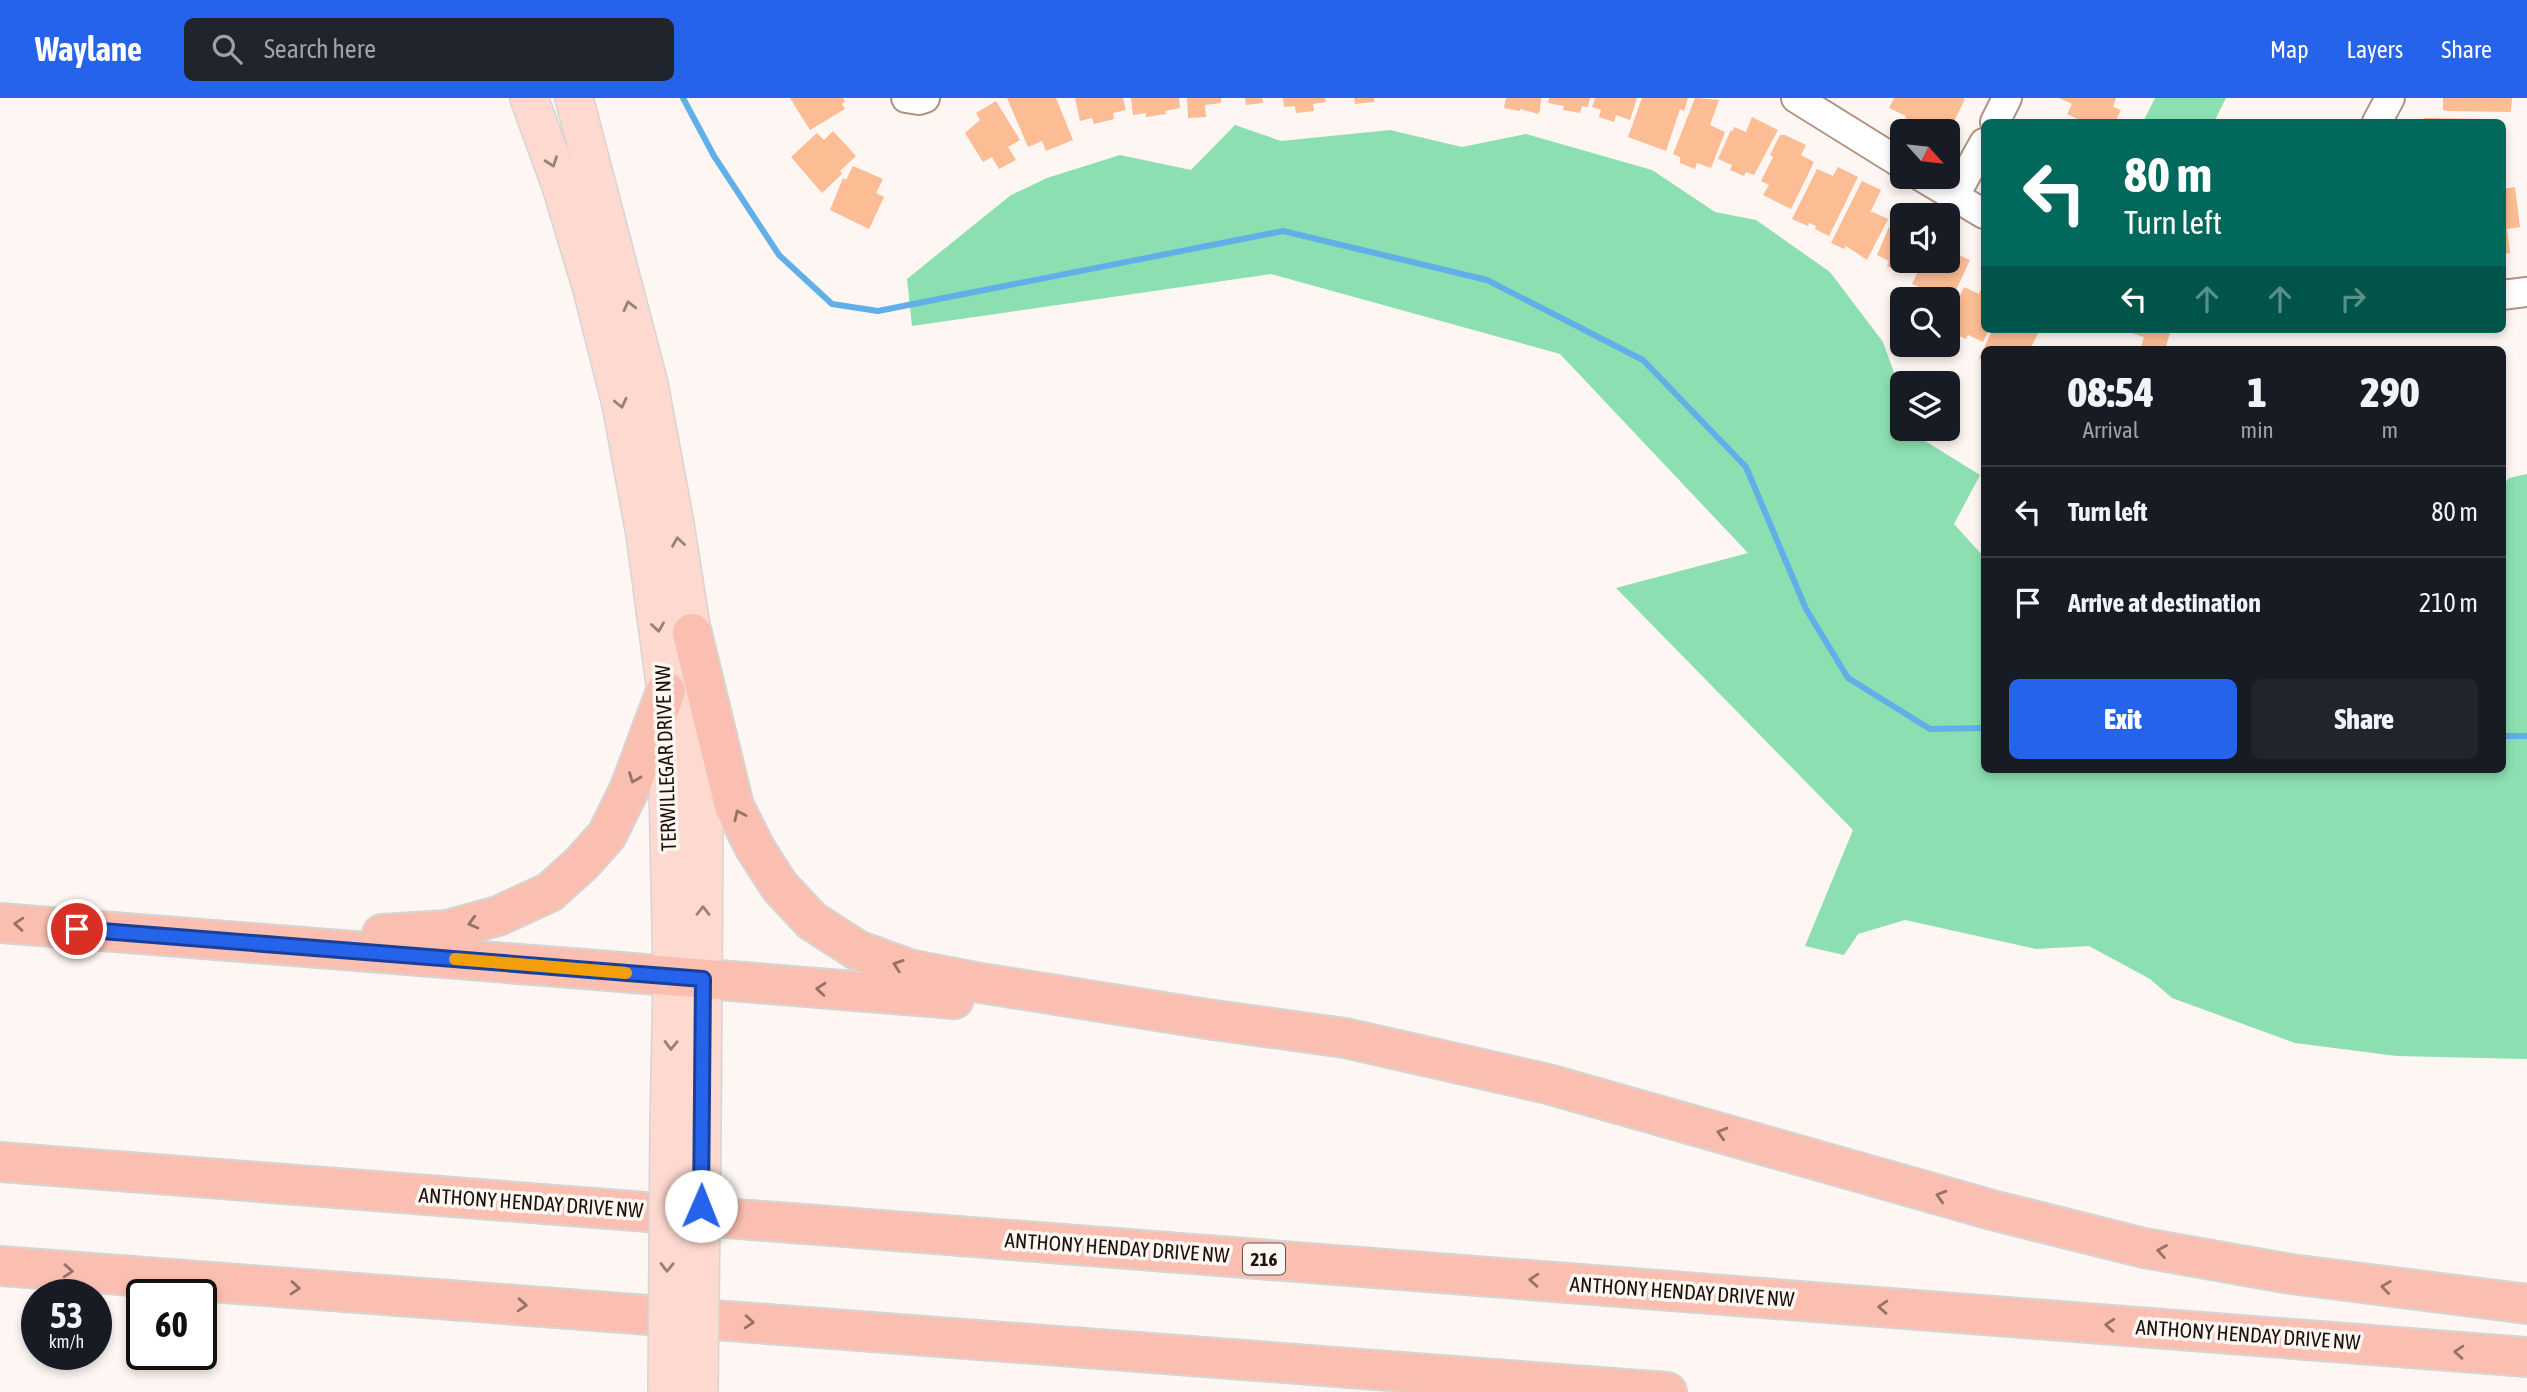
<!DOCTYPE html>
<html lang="en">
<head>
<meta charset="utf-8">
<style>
	body { margin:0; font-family:"Asap Condensed",sans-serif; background:#20242c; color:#f1f3f6; height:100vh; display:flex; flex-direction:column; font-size:26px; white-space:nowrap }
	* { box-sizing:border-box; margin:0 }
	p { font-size:23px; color:#9ea1a6 }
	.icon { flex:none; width:38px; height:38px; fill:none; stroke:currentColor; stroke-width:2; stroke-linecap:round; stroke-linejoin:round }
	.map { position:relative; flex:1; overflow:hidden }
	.drawer { position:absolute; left:1981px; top:248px; width:525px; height:427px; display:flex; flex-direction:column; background:#171b24; border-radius:10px; box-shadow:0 4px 10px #0003 }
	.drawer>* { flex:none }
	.banner { position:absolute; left:1981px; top:21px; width:525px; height:214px; border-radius:10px; box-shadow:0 4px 10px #0003; background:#00695c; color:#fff; overflow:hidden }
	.needle { width:46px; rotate:117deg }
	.controls { position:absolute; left:1890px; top:21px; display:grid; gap:14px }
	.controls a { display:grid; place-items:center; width:70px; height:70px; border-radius:10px; background:#171b24; box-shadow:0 4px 10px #0003; font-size:35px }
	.speed { position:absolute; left:21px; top:1181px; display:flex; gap:14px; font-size:35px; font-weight:700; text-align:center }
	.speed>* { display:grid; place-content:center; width:91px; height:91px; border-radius:50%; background:#171b24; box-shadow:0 4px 10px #0003; line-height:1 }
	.speed small { font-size:18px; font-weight:400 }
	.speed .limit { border:4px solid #111; border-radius:10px; background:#fff; color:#111 }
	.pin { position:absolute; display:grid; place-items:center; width:60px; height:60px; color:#fff; margin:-30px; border:4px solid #fff; border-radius:50%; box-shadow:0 2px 7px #0007 }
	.me { position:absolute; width:77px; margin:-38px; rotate:1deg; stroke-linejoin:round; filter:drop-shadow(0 0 5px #0008) }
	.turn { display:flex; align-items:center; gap:24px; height:147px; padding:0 28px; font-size:32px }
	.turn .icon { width:91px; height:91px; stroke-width:2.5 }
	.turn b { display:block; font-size:49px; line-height:60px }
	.lanes { display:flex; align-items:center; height:66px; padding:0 28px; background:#0003; justify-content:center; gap:35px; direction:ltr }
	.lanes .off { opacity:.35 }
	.eta { display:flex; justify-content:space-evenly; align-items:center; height:119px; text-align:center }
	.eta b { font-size:42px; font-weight:800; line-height:49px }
	.primary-button { display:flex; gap:14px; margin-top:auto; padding:14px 28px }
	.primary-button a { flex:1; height:80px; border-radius:10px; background:#2563eb; color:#fff; font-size:28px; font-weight:800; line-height:80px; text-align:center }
	.primary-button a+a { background:#20242c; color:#f1f3f6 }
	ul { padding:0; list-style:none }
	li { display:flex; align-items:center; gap:21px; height:91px; padding:0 28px; border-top:2px solid #363941 }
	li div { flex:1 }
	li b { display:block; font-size:26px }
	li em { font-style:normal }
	header { display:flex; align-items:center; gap:42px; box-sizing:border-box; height:98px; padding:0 35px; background:#2563eb; color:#fff }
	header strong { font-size:33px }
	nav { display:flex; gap:38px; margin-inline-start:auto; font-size:24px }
	.search { width:490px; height:63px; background:#20242c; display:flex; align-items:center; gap:18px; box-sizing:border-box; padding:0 24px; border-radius:10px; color:#9ea1a6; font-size:26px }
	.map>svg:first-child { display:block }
</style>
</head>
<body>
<header>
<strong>Waylane</strong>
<div class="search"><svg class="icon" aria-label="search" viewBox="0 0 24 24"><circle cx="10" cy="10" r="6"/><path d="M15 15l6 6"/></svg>Search here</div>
<nav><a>Map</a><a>Layers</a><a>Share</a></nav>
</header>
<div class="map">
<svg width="2527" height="1294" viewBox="0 0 2527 1294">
	<rect width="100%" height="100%" fill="#fdf6f2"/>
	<g fill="#8cdfb0">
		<path d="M2155,0h71l-12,24h-71z"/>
		<path d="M1235,27l46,16 109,-11 72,17 64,-13 126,36 63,42 41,8 74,52 53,70 19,53v34h12l3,7 63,39 -26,49 30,33v213h518l1,-285 6,-7 18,-4v585l-130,-3 -102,-13 -123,-45 -22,-19 -61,-33 -53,3 -131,-29 -47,14 -14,21 -39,-9 48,-116 -237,-242 132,-35 -188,-199 -289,-80 -359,52 -5,-47 104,-84 36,-17 73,-23 71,15z"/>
	</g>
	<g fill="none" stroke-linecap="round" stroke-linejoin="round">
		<g stroke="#61afe8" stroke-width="6">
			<path d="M683,0l31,58 65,99 53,49 46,7 405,-80 204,49 156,80 103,107 60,142 42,69 82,51 54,-1"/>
			<path d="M2502,638h25"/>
		</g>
	</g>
	<g fill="#fcbc94">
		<path d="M790,0h53l2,4 -3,2 3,5 -35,21z"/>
		<path d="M1007,0h49l17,42 -27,11 -4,-10 -14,6z"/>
		<path d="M1075,0h48l3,12 -13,3 1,6 -20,5 -2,-6 -12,3z"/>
		<path d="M1131,0h48l1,10 -15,3 1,3 -20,3v-4l-13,2z"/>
		<path d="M1187,0h34v5l-16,2 1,12 -18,1z"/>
		<path d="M1245,0h17l1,5 -17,2z"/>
		<path d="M1283,0h42l1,4 -13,2 1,7 -18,2 -1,-7 -11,1z"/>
		<path d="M1354,0h20v4l-19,2z"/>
		<path d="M1506,0h35l-1,13 -2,3 -18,-5v2l-16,-3z"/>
		<path d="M1549,0h41l-2,9 -6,-1 -2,7 -17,-3 1,-4 -16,-3z"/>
		<path d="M1595,0h42l-7,22 -14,-5 -2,7 -15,-5 2,-7 -9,-3z"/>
		<path d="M1642,0h46l-4,13 -4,-2 -14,42 -38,-14z"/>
		<path d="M1695,0l24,2 -9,25 15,7 -14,36 -14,-5 -2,6 -15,-6v-6l-7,-3z"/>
		<path d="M1894,0h68l3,1 -15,31 -12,-7 -4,7 -29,-12 1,-2 -17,-8z"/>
		<path d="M2059,0h57l-3,9 8,3 -6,12h-31l-17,-8 5,-10z"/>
		<path d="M2443,0h69l-1,14 -63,-1 -5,-1z"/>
		<path d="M996,3l24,39 -12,7 8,13 -17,9 -7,-12 -9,5 -18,-29 15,-13 -4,-7z"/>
		<path d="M1752,19l26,13 -24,45 -8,-3 -2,4 -14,-6 2,-5 -14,-6 13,-29 2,1 1,-4 12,5z"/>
		<path d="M2424,20l63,1v3h-63z"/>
		<path d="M833,33l23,25 -16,15 2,3 -20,19 -31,-36 26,-24 7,7z"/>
		<path d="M1780,37h5l21,10 -5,10 13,7 -23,47 -28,-14 6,-10 -8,-4 12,-24 -3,-2z"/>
		<path d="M853,68l30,13 -7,14 8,4 -15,32 -39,-19 13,-32 3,2z"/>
		<path d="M1838,69l20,10 -29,59 -14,-7 1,-3 -7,-3 -1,3 -16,-7 25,-50 16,7z"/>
		<path d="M1862,83l19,9 -11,23 3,-1 15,7 -21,41 -21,-14 -2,3 -13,-6z"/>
		<path d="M2515,89l5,40 -13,2 3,24 -8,1v-65z"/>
		<path d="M1902,124v39h15l-5,11 -8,-4 -2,5 -15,-7 2,-5 -12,-6 12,-28 9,4z"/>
		<path d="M1948,136l12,6 -6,13 16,7 -20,43 -2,-4 -36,-15 11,-23h25z"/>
		<path d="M1984,184v47h5l-6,13 -15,-7 -2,4 -13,-6 2,-4 -7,-4 7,-24 2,1 7,-15 15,7z"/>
		<path d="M1993,231h47l-10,21h-46v11l-5,-3z"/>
		<path d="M2129,231h42l-6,21h-25l4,-13 -16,-5z"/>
	</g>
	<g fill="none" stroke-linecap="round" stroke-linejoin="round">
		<defs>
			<g id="minor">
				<path d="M906,0l13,2 6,-2"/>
				<path d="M1796,0l106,66"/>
				<path d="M1995,24l12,-24"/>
				<path d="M2377,24l13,-24"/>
				<path d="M1922,79l62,37"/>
				<path d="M1954,99l30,-54"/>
				<path d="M2502,197l25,-3"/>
			</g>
			<g id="major">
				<path d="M529,0l32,88 31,103 29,115 24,130 21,157 6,285 -3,150"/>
				<path d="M574,0l75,286 26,140 17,109 12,189 -2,305"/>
			</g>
			<g id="highway">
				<path d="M692,535l42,173 21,42 25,39 32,34 45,29 52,19 72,14 226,36 138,19 203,46 444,126 152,38 147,26 236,30"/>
				<path d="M0,825c318,23 636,51 954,76"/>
				<path d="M382,836l65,-4 51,-14 52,-24 32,-29 25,-28 23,-47 36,-97"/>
				<path d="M0,1064l2527,195"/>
				<path d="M0,1168l1667,126"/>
			</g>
		</defs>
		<use href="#minor" stroke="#b29381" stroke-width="32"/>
		<use href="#major" stroke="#d6d5d3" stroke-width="40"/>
		<use href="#highway" stroke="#d6d5d3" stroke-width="42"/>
		<use href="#minor" stroke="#fff" stroke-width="28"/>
		<use href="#major" stroke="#fdd9d0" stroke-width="37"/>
		<use href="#highway" stroke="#fbbfb1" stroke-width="38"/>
		<defs>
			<g id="major-bridge">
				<path d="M667,1294l2,-266"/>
				<path d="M699,1294l3,-265"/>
			</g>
		</defs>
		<use href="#major-bridge" stroke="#d6d5d3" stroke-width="40" stroke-linecap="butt"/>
		<use href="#major-bridge" stroke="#fdd9d0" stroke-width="37"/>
	</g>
	<defs><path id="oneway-chevron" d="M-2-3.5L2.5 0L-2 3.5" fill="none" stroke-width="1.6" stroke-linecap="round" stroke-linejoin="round" transform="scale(1.75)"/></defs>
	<g stroke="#998078">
		<use href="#oneway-chevron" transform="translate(552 64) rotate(70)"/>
		<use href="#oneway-chevron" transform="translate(629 208) rotate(-104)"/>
		<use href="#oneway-chevron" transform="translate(621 305) rotate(77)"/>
		<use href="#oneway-chevron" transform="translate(678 444) rotate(-99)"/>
		<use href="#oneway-chevron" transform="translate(658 529) rotate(82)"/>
		<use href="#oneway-chevron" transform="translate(703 813) rotate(-90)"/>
		<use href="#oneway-chevron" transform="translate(671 947) rotate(91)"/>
		<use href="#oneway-chevron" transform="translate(667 1169) rotate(91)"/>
	</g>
	<g stroke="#987267">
		<use href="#oneway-chevron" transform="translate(634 680) rotate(111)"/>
		<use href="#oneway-chevron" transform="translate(739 717) rotate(-115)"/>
		<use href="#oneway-chevron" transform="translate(473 825) rotate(165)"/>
		<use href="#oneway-chevron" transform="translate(19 826) rotate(-176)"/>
		<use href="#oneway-chevron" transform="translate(898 867) rotate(-161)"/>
		<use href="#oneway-chevron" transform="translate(821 891) rotate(-175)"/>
		<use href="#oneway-chevron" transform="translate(1722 1035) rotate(-164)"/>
		<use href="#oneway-chevron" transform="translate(1941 1098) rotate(-164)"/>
		<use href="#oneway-chevron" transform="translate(2162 1153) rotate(-170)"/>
		<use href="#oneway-chevron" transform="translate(68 1173) rotate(4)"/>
		<use href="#oneway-chevron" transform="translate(1534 1182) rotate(-176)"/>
		<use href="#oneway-chevron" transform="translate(2386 1189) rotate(-172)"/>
		<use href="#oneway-chevron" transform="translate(295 1190) rotate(4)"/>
		<use href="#oneway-chevron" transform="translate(522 1207) rotate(4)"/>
		<use href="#oneway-chevron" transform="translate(1883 1209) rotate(-176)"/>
		<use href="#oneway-chevron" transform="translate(749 1224) rotate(4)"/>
		<use href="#oneway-chevron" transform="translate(2110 1227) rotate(-176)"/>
		<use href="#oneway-chevron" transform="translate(2459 1254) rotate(-176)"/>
	</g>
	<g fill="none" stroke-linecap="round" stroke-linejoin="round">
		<defs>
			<path id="route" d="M77,831l626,50 -2,227"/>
		</defs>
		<use href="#route" stroke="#184099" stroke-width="18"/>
		<use href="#route" stroke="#2563eb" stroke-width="12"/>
		<path stroke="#f59e0b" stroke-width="12" d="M455,861l171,14"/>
	</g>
	<g text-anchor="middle" stroke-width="7" stroke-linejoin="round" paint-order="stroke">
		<rect fill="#fdf6f2" stroke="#615751" stroke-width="2" x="1243" y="1145.5" width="42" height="31" rx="5"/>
		<g font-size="19" font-weight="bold" fill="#1e130c">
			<text x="1264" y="1168">216</text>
		</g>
		<g font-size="21" fill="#1e130c" stroke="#fdf6f2">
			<text transform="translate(666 660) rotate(-92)" y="7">TERWILLEGAR DRIVE NW</text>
			<text transform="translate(531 1105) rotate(4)" y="7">ANTHONY HENDAY DRIVE NW</text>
			<text transform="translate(1117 1150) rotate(4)" y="7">ANTHONY HENDAY DRIVE NW</text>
			<text transform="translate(1682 1194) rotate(4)" y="7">ANTHONY HENDAY DRIVE NW</text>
			<text transform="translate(2248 1237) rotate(4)" y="7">ANTHONY HENDAY DRIVE NW</text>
		</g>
	</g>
</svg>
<div class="controls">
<a><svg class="needle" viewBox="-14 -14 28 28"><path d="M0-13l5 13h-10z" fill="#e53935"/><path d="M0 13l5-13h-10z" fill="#9ea1a6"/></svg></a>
<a><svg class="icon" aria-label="sound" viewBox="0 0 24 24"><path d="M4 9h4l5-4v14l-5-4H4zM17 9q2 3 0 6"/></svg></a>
<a><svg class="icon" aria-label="search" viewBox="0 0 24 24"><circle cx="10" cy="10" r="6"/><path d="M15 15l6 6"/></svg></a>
<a><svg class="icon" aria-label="layers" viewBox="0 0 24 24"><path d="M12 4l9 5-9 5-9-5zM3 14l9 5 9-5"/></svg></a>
</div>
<div class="speed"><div>53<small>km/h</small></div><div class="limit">60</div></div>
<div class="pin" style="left:77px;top:831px;background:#d93025"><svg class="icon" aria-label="arrive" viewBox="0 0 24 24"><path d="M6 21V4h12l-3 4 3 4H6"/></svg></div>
<svg class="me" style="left:701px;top:1108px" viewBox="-20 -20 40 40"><circle r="19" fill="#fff"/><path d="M0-13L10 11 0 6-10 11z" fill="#2563eb"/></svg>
<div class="banner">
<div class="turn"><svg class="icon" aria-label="left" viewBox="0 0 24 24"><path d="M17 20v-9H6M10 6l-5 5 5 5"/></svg><div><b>80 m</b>Turn left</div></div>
<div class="lanes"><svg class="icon" aria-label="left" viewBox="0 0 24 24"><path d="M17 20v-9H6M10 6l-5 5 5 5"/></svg><svg class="icon off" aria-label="ahead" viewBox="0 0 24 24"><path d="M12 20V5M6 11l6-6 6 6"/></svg><svg class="icon off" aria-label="ahead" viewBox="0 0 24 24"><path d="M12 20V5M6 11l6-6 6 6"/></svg><svg class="icon off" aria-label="right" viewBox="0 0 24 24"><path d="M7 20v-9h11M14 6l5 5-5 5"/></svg></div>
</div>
<section class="drawer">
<div class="eta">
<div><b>08:54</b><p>Arrival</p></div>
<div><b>1</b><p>min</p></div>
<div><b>290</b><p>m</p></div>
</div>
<ul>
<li><svg class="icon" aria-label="left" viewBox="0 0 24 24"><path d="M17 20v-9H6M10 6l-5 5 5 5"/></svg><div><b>Turn left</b></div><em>80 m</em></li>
<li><svg class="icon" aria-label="arrive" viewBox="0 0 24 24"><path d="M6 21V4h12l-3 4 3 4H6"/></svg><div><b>Arrive at destination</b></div><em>210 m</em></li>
</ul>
<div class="primary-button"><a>Exit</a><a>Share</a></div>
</section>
</div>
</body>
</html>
